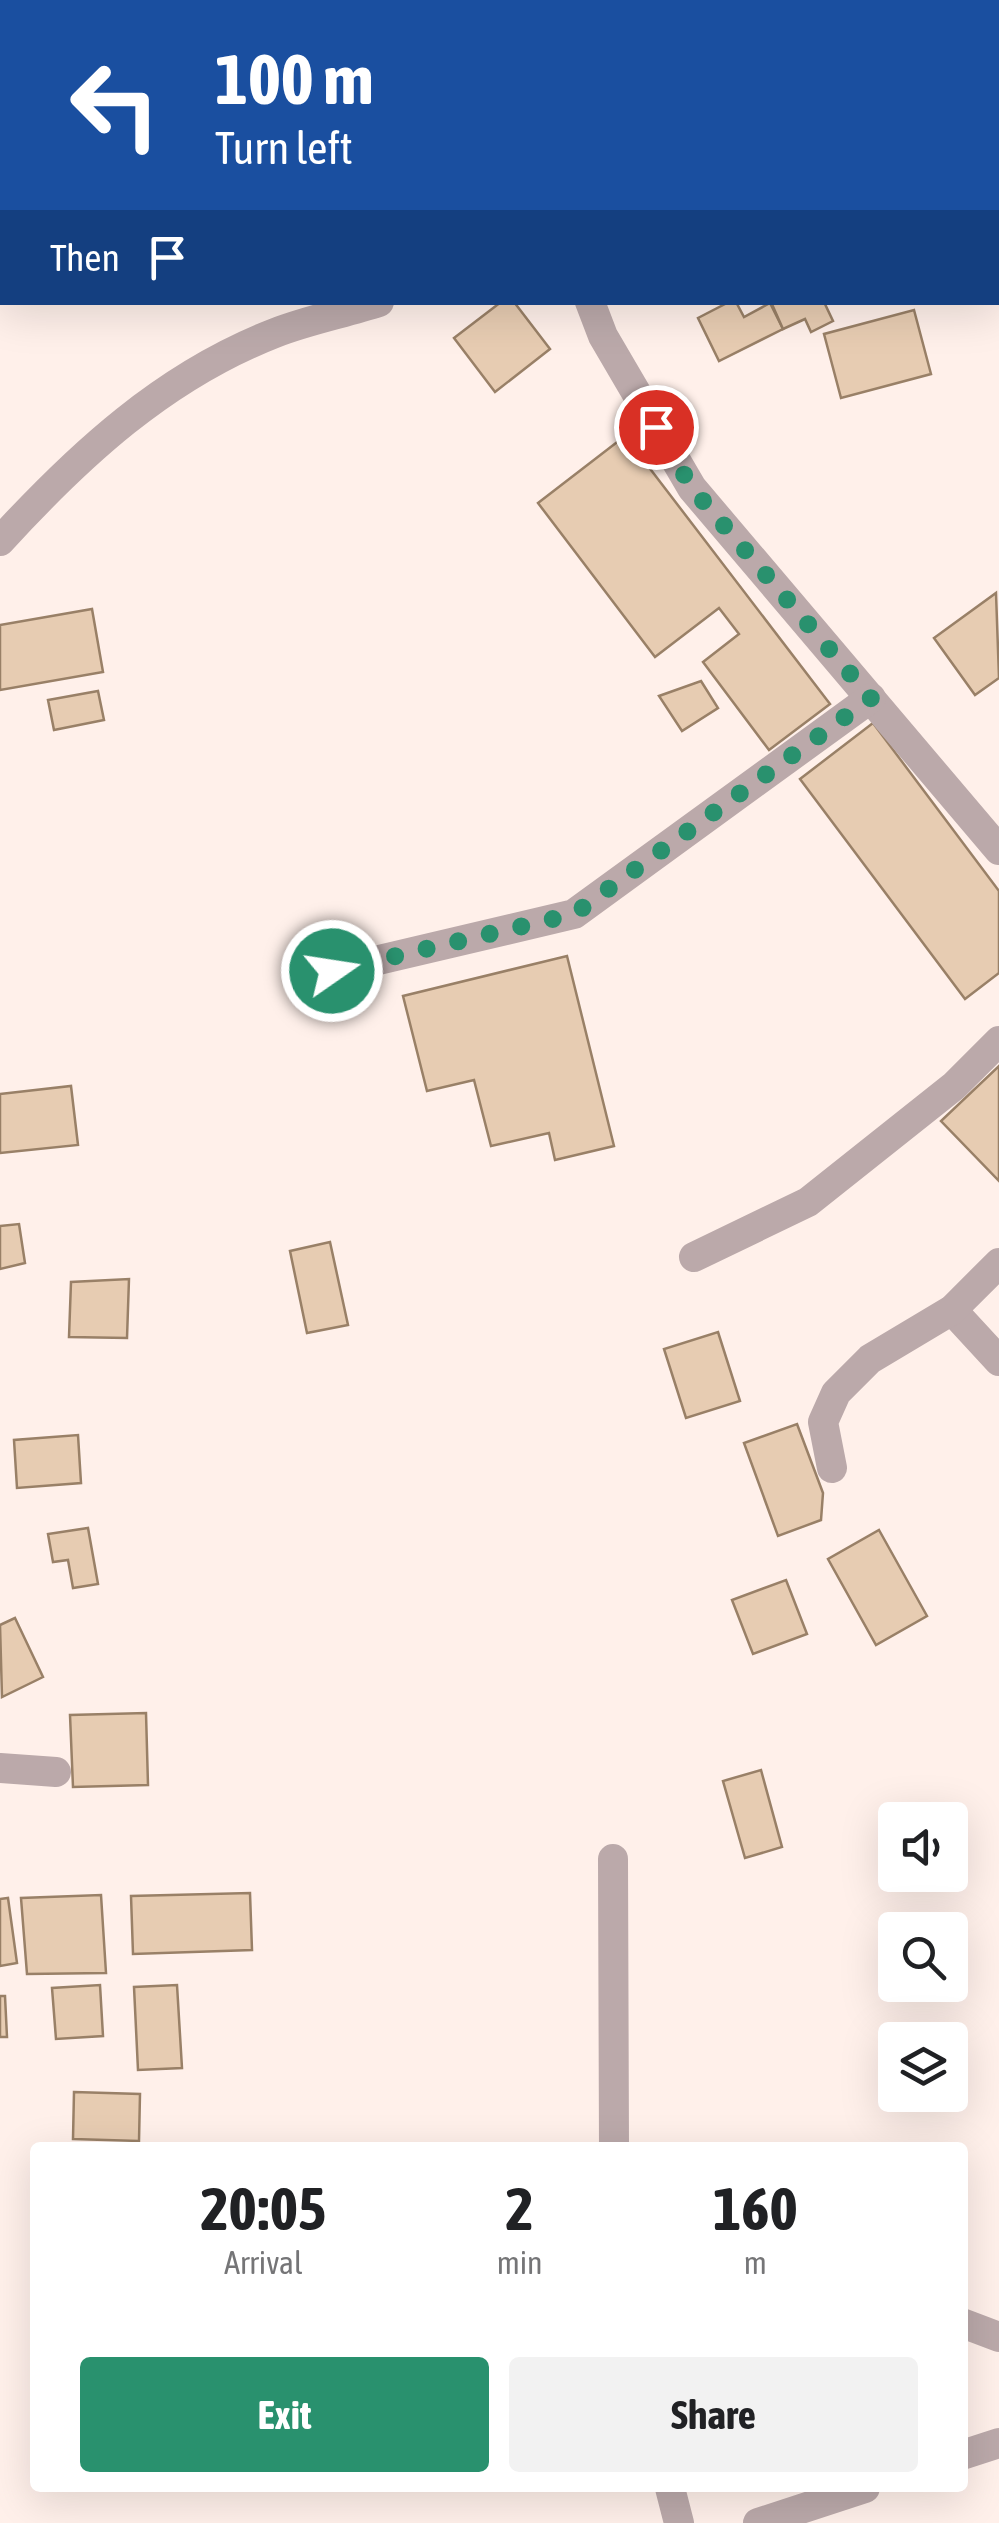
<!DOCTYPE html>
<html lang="en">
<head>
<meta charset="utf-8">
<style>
	body { margin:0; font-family:"Asap Condensed",sans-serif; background:#f2f2f2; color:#202124; height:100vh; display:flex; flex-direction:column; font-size:38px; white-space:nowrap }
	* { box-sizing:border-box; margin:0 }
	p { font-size:32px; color:#757577 }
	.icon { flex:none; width:55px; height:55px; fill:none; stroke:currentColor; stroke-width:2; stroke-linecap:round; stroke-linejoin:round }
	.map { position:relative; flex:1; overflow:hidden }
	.drawer { position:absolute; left:30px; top:2142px; width:938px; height:350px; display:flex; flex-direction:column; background:#fff; border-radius:10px; box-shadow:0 10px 40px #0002 }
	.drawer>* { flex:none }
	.banner { position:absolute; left:0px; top:0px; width:1000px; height:305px; box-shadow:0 10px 40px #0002; background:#1a4fa0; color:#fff; overflow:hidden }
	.controls { position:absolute; left:878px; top:1802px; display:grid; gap:20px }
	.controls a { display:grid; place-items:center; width:90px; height:90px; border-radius:10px; background:#fff; box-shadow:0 10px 40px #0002; font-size:50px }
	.pin { position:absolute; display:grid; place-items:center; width:85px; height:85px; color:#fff; margin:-42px; border:5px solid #fff; border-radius:50%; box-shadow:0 2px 10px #0007 }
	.me { position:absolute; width:110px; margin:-55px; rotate:77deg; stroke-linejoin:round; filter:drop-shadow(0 0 8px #0008) }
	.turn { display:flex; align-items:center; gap:35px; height:210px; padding:0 50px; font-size:45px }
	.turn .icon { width:130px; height:130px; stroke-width:2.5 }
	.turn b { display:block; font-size:70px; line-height:85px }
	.then { display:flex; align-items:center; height:95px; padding:0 50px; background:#0003; gap:20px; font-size:38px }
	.eta { display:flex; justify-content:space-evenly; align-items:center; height:170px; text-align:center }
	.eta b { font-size:60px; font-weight:700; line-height:70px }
	.action { display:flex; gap:20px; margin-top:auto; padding:20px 50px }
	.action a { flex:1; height:115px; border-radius:10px; background:#29916e; color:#fff; font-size:40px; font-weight:700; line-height:115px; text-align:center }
	.action a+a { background:#f2f2f2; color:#202124 }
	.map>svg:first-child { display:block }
</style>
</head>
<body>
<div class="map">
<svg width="999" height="2523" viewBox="0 0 999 2523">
	<rect width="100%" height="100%" fill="#fff0ea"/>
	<g fill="#e7ccb2" stroke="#998067" stroke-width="2.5">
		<rect x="358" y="0" width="80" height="2"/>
		<path d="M501,302h13l36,47 -55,43 -41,-54z"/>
		<path d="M729,302h7l8,15 26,-14 13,26 -64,32 -21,-43z"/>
		<path d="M771,302h53l9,19 -22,11 -6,-13 -22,10z"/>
		<path d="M914,310l17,64 -90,24 -17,-64z"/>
		<path d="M625,436l205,268 -61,46 -66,-88 36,-28 -20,-26 -64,49 -117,-154z"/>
		<path d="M996,593l3,85 -24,17 -41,-57z"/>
		<path d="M92,609l11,63 -103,18v-65z"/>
		<path d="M701,681l17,27 -36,23 -23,-35z"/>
		<path d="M98,691l6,29 -50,10 -6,-30z"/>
		<path d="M873,723l126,168v82l-34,26 -165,-220z"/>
		<path d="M567,956l47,190 -59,14 -6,-27 -58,13 -17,-66 -47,11 -24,-95z"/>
		<path d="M999,1066v115l-58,-60z"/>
		<path d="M71,1086l7,59 -78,8v-59z"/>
		<path d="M19,1224l6,39 -25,6v-43z"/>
		<path d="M330,1242l18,83 -41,8 -17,-82z"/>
		<path d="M129,1279l-2,59 -58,-1 2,-55z"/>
		<path d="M718,1332l22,69 -54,17 -22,-69z"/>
		<path d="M797,1424l26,69 -2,27 -43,16 -34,-93z"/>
		<path d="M78,1435l3,48 -64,5 -3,-48z"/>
		<path d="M88,1528l10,56 -25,4 -5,-28 -15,2 -5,-28z"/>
		<path d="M879,1530l48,86 -51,29 -48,-86z"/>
		<path d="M786,1580l21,54 -54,20 -21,-54z"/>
		<path d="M15,1618l28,59 -41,20 -2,-72z"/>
		<path d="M146,1713l2,72 -75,2 -3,-72z"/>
		<path d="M761,1770l21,77 -37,11 -22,-77z"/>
		<path d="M250,1893l2,57 -119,4 -2,-58z"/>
		<path d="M101,1895l5,78 -79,1 -6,-76z"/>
		<path d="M8,1898l9,65 -17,3v-67z"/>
		<path d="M100,1985l3,51 -47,3 -4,-51z"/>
		<path d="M177,1985l5,83 -44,2 -4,-83z"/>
		<path d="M0,1996h5l2,41h-7z"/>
		<path d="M74,2092l66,2 -1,47 -66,-2z"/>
	</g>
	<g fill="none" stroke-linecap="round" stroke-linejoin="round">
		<g stroke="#bba9aa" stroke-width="30">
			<path d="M507,0v2"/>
			<path d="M590,302l13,34 89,152 307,362"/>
			<path d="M0,541c79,-86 164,-165 275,-208 33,-13 70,-20 104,-31"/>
			<path d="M332,971l242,-57 297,-216"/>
			<path d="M694,1257l114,-55 146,-116 45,-45"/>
			<path d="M952,1310l47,51"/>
			<path d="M832,1468l-9,-46 13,-29 34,-34 82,-49 47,-47"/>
			<path d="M0,1768l56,4"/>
			<path d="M613,1859l1,289"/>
			<path d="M962,2323l37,14"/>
			<path d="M962,2455l37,-12"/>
			<path d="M670,2488l9,35"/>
			<path d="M758,2523l107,-35"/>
		</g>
	</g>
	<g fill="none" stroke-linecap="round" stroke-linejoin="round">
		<path stroke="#29916e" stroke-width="18" stroke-dasharray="0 32.4" d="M332,971l242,-57 297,-216 -179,-210 -36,-61"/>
	</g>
</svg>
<div class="controls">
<a><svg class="icon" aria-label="sound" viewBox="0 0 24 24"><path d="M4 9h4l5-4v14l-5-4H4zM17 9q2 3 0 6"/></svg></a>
<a><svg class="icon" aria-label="search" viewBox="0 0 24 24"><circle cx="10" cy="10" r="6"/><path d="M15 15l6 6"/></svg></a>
<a><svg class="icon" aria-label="layers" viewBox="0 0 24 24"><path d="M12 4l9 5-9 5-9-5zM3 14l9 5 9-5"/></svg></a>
</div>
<div class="pin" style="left:656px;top:427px;background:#d93025"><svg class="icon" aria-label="arrive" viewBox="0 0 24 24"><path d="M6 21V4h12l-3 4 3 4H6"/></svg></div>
<svg class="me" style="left:332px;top:971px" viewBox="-20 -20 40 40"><circle r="17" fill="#29916e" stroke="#fff" stroke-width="3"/><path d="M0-11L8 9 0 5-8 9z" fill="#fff"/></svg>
<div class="banner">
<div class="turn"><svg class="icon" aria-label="left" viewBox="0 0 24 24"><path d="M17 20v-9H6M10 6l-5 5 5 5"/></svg><div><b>100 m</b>Turn left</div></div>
<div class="then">Then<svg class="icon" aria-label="arrive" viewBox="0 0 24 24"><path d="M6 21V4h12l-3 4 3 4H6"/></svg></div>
</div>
<section class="drawer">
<div class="eta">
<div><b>20:05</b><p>Arrival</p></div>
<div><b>2</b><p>min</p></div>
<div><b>160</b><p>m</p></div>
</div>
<div class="action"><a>Exit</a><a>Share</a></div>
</section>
</div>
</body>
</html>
